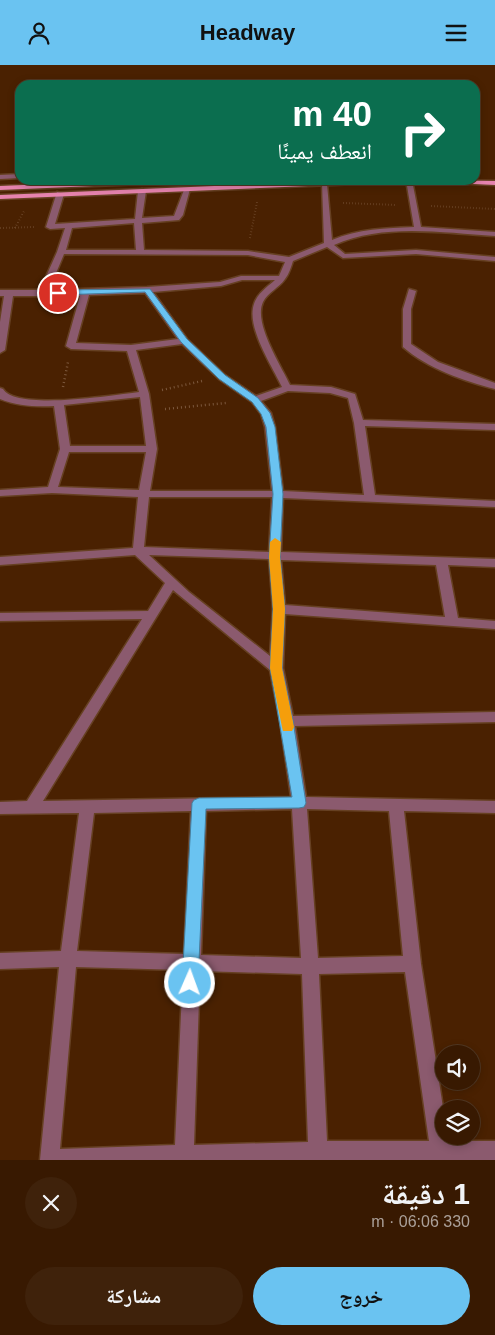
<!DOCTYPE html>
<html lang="ar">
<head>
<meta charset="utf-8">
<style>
	body { margin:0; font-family:Helvetica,"Noto Naskh Arabic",sans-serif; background:#3f220b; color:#f1f3f6; direction:rtl; height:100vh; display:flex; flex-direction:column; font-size:19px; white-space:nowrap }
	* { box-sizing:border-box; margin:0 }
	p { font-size:16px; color:#aba099 }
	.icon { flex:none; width:28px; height:28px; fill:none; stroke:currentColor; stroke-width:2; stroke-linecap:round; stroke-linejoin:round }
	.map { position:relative; height:1095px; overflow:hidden; direction:ltr }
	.details { display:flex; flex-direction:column; background:#381901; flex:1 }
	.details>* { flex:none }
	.guide { position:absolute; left:15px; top:15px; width:465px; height:105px; border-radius:15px; box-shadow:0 2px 8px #0003,0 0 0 1px #523823; direction:rtl; background:#0b6e4f; color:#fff; overflow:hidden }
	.tools { position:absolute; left:435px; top:980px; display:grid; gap:10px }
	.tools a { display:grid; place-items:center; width:45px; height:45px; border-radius:50%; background:#381901; box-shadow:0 2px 8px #0003,0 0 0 1px #523823; font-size:25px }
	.pin { position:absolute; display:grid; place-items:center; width:42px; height:42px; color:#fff; margin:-21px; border:2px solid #fff; border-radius:50%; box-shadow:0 1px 5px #0007 }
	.me { position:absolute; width:55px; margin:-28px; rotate:2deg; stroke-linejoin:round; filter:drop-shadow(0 0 4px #0008) }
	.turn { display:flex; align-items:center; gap:18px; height:105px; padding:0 25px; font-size:22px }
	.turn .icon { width:65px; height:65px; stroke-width:2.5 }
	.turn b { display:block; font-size:35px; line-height:42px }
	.round { display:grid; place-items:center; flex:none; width:52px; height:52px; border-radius:26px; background:#3f220b }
	.headline { display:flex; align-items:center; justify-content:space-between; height:85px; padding:0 25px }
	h1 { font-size:30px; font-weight:800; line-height:38px }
	.button { display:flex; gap:10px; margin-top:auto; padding:10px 25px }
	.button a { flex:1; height:58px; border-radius:30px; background:#6ac3f1; color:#111; font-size:20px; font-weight:800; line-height:58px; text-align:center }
	.button a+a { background:#3f220b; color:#f1f3f6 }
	header { display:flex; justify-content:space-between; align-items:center; height:65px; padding:0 25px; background:#6ac3f1; color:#111; font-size:22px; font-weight:800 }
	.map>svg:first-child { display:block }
</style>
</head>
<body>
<header><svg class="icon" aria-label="menu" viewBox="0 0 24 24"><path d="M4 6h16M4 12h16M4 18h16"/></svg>Headway<svg class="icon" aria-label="person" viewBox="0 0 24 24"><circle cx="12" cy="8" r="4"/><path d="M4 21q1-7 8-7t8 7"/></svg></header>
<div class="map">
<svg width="495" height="1095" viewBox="0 0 495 1095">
	<rect width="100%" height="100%" fill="#4a2101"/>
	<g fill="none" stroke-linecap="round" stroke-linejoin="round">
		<defs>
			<g id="minor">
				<path d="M20,109v4l-20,1v-4z"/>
				<path d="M406,115h6l9,47 74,5v4c-53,-3 -111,-13 -161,9l11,9 71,-4 79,7v4l-79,-7 -73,4 -16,-11 -34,14c-2,6 -4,13 -8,18 -6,9 -17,13 -22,23 -10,21 18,64 27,83l41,2 24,7 8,26 132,4v6l-130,-4 10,69 120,6v6l-212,-9 -2,54 214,7v8l-47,-2 10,53 37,3v8l-210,-15 -2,54 10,48 202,-4v10l-200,4 11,71 189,4v12l-91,-2 17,153 23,150v22h3l1,5h47v19h-455l19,-193 -59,2v-16l61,-2 18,-138 -79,1v-12l27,-1 115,-182 -142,2v-8l148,-2 17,-28 -30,-28 -135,10v-8l133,-9 5,-51 -86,-4 -52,3v-6l48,-3 12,-38 -6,-43c-18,1 -37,0 -54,-7v-11l3,1c13,22 111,6 136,3l-12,-41 -56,-2 -5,-3 14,-50h-67l-8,54 -5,3v-31l4,-26h-4v-6h40l17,-38 8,-24 -15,1 -4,-2 11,-35 7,2 -9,30 80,-5 3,-28 4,-2 4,2 -4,27 32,-2 10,-26 6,-1 -7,26 -4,5 -37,3 2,27 104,1 41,6 35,-14 -2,-60 5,1 5,56c26,-11 54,-12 82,-13zM134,158l2,27h-70l6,-22zM64,189l184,1 37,7 -6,14h-38l-21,6 -73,5 -98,3zM242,215h33c-8,7 -18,14 -21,24 -8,23 18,62 28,83l-26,9 -31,-21 -38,-36 -34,-47 68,-6zM145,228l33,46 -47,6 -55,-2 13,-48zM182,279l37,35 33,23 9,12 4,13 7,64h-122l7,-42 -8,-55 -13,-44zM288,326l42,2 18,5 6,25 10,72 -81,-4 -8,-64 -4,-14 -10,-12zM140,332l6,49h-76l-6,-41zM69,387h77l-7,38 -81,-3zM149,432h123l-3,55 -125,-5zM149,490l120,4 4,50 -3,47 -81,-64zM281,495l155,5 9,52 -160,-12zM173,525l97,80 10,51 11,76 -248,4zM292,744l9,149 -100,-3 5,-144zM307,744l82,2 14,145 -85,2zM191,746l-7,143 -107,-3 17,-138zM76,902l107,3 -8,175 -115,4zM200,906l102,3 6,168 -114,3zM405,907l24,169h-102l-8,-167z"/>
				<path d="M409,224l7,2 -5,18v35l27,18 57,21v6c-31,-8 -68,-21 -92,-42v-38z"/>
			</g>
			<g id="major">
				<path d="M139,115h52l-3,2 -188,8v-4z"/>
				<path d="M355,115h53l-3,2 -405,17v-4z"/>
				<path d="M428,115l67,1v4l-64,-3z"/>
			</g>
		</defs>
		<use href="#minor" stroke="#664022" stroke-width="3"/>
		<use href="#major" stroke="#664022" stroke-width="3"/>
		<g stroke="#7c583d" stroke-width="2" stroke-dasharray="0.5 2.5" stroke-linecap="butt">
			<path d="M343,138l54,2"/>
			<path d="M431,141l64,3"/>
			<path d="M0,163l34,-1"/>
			<path d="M15,163l9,-17"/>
			<path d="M250,173l7,-36"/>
		</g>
		<g stroke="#7c583d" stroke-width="2.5" stroke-dasharray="1 3" stroke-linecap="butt">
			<path d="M63,322l5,-25"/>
			<path d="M162,325l40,-9"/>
			<path d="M165,344l61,-6"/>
		</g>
		<use href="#minor" fill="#8b5a6e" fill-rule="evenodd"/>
		<use href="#major" fill="#e683ae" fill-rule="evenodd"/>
	</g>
	<path fill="#6ac3f1" stroke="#457f9d" d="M150,224l37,50 38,36 33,23 12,15 5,14 8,67 -3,63 5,52 -3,59 11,53 13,82 -2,4 -5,1 -93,1 -8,174 -2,5 -6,2 -5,-2 -3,-5 10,-180 2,-3 5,-2 93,-1 -22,-129 3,-59 -4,-52 4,-63 -7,-67 -5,-13 -9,-12 -33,-23 -38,-37 -36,-50 -87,3 -4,-2 4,-3z"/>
	<path fill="#f59e0b" d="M275,473l6,4 -1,15 5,52 -3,59 12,59 -2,4h-9l-1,-4 -12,-59 3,-59 -4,-52 1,-15z"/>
</svg>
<div class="tools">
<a><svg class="icon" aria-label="sound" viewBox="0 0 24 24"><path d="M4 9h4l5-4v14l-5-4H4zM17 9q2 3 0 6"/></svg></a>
<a><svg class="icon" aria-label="layers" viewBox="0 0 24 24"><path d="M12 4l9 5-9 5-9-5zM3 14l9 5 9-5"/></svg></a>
</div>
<div class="pin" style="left:58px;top:228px;background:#d93025"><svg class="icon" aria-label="arrive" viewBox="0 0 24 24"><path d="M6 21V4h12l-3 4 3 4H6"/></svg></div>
<svg class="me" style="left:190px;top:918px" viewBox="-20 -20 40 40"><circle r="17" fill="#6ac3f1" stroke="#fff" stroke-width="3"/><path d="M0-11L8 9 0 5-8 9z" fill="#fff"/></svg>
<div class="guide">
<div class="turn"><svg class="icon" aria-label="right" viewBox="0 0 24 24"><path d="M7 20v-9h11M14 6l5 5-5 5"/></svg><div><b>40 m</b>انعطف يمينًا</div></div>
</div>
</div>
<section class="details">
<div class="headline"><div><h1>1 دقيقة</h1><p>330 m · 06:06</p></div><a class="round"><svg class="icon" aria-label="close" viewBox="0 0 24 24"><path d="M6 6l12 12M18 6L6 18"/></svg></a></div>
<div class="button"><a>خروج</a><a>مشاركة</a></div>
</section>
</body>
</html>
